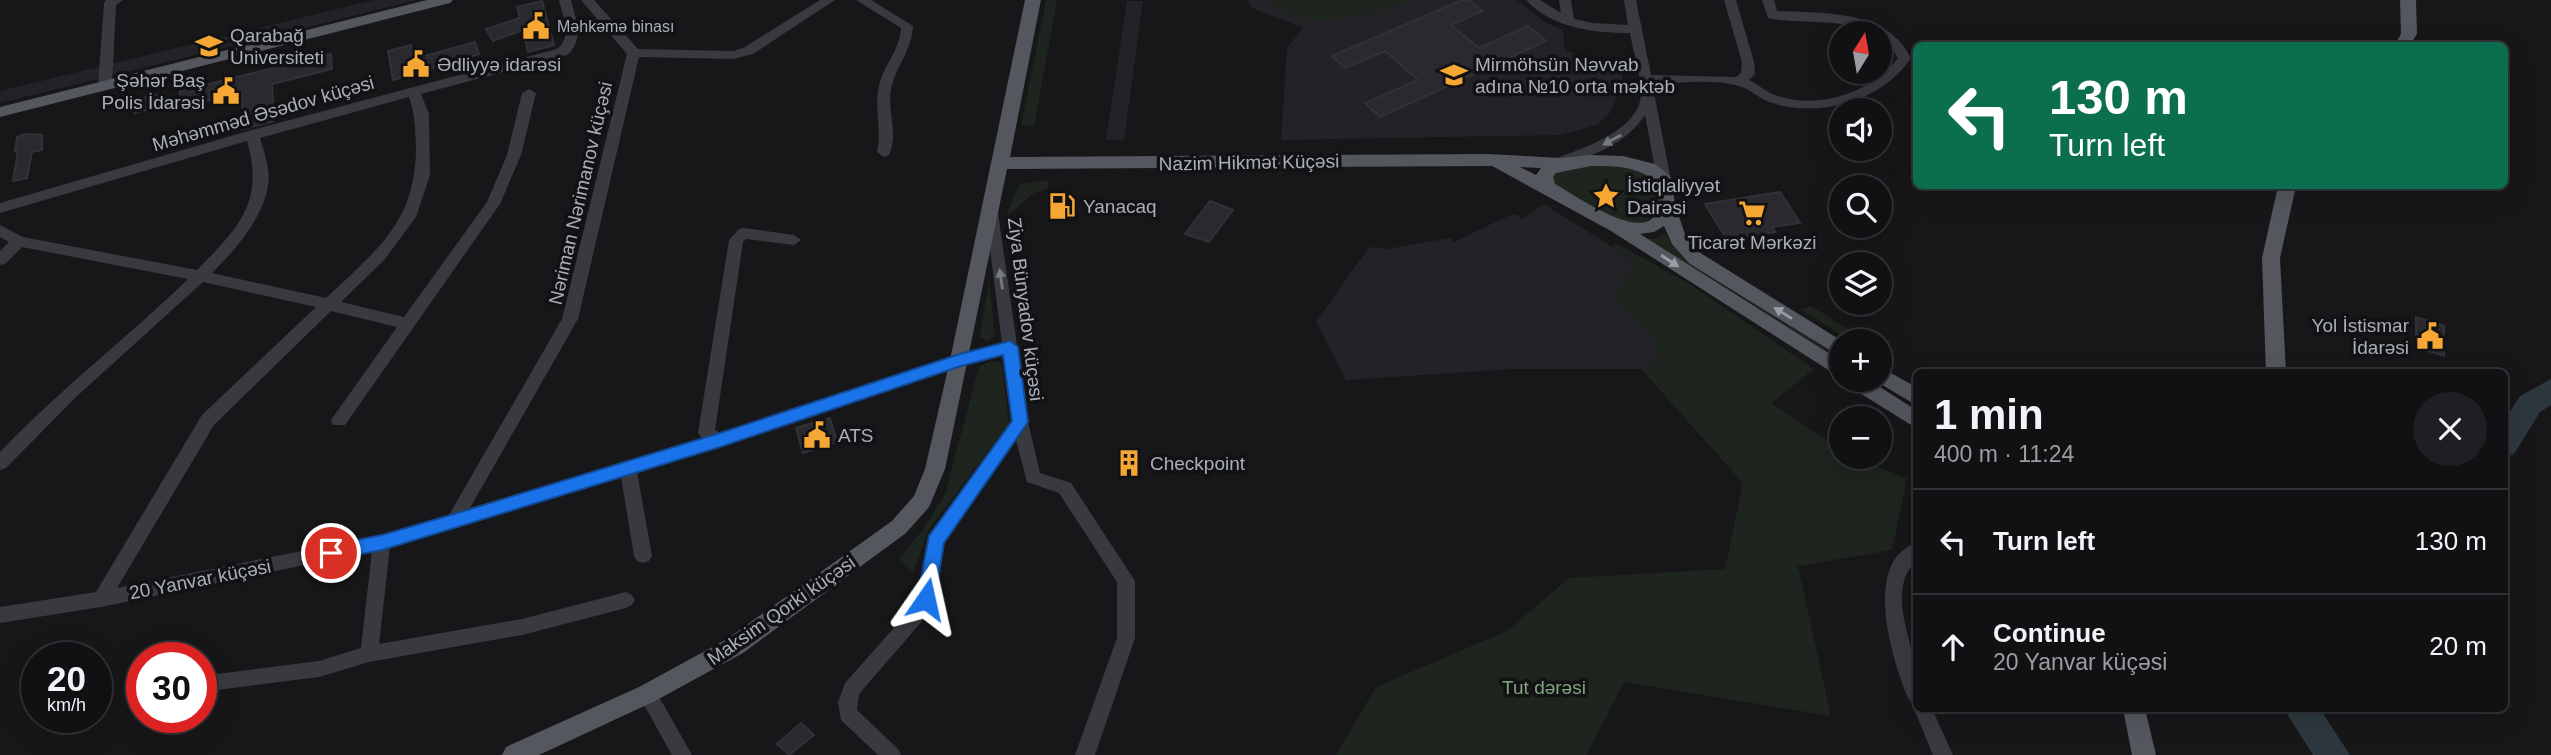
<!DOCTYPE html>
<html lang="en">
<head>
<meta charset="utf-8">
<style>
	body { margin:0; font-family:Helvetica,sans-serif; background:#1e1f22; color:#f1f3f6; height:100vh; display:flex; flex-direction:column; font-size:26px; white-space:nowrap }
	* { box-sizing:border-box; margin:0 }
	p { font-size:23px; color:#9c9da0 }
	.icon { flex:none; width:38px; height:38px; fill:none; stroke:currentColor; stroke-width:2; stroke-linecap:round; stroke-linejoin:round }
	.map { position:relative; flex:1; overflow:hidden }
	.side { position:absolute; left:1913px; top:369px; width:595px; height:343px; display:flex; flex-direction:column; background:#111114; border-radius:10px; box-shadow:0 7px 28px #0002,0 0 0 2px #303134 }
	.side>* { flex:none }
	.hud { position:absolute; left:1913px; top:42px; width:595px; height:147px; border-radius:10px; box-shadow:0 7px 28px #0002,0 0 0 2px #303134; background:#0b6e4f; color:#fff; overflow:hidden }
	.needle { width:46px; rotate:11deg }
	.controls { position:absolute; left:1829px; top:21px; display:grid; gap:14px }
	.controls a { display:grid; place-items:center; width:63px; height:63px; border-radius:50%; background:#111114; box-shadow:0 7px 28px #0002,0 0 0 2px #303134; font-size:35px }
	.speed { position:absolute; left:21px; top:642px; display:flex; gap:14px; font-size:35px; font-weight:700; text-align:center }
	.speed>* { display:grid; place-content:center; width:91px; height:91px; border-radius:50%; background:#111114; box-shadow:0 7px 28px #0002,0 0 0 2px #303134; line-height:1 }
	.speed small { font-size:18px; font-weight:400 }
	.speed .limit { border:10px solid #d22; background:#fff; color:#111 }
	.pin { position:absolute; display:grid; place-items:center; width:60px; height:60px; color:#fff; margin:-30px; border:4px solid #fff; border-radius:50%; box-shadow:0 2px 7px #0007 }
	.me { position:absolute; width:77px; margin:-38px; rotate:11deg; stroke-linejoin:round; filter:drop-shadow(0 0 5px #0008) }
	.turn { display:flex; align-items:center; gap:24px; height:147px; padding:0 21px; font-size:32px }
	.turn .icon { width:91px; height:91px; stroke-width:2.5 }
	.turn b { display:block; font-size:49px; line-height:60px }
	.round { display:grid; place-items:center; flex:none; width:74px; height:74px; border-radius:37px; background:#1e1f22 }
	.overview { display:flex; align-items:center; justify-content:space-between; height:119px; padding:0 21px }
	h1 { font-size:42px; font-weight:800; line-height:52px }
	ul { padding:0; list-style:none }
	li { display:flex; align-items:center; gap:21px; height:105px; padding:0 21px; border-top:2px solid #303134 }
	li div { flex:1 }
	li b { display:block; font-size:26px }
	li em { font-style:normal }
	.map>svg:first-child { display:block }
</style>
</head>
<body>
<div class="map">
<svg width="2551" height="755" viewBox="0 0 2551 755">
	<rect width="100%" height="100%" fill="#17171a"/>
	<g fill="#232327">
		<path d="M374,0h43l-417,103v-12z"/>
		<path d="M1247,0h270l28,22 18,8 2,20 28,12 28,4 2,17 -14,31 -12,11 -37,10 -279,5 6,-92 16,-20 -51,-20z"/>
		<path d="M1127,1h16l-19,139h-18z"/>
		<path d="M1544,204l86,54 2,12 -18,27 39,40 9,26 -21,6h-128l-167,11 -30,-58 53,-75 18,2 63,-11 4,4 56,-27 7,-1 4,6z"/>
	</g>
	<g fill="#1d251e">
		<path d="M1046,0h11l-23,126 -13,-1z"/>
		<path d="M1271,0h144c-37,13 -115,37 -144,0z"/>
		<path d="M1571,167c18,0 41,-4 59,0 50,10 32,77 -21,52 -20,-9 -38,-24 -55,-35l-3,-10z"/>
		<path d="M1049,180l-1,8 -16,6 -27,25 14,-35z"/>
		<path d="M1664,233l17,21 160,104v6l-197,-125h11z"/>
		<path d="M1616,243l75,42 123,84 -43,34 70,47v7h10l56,21 -15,72 -94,16 33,150 -207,-34 -37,73h-251l40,-68 131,-56 62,-53 156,-9 18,-86 -102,-114 21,-6 -9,-26 -39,-40 18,-27 -2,-12 -18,-12z"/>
		<path d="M989,280l6,56 -8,5 -7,-4z"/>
		<path d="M1811,306l56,35h-16l-50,-31z"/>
		<path d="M996,361l6,3 7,60 -80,105 -16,43 -14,-13 25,-31 21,-34 34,-127 9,-5z"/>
	</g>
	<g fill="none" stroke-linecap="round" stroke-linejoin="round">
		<g fill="#2d383e" fill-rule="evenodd">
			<path d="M2551,379v26l-11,7 -26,42 -10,4v-37l16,-25z"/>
			<path d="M2284,709h36l30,46h-37z"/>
		</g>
	</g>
	<g fill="#2a2a2e" stroke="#313236" stroke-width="2">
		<path d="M1462,0h7l13,11 -31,14 28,23 49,-22 18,15 -166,76 -15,-14 53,-23 -33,-29 -40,17 -13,-12z"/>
		<path d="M542,1l12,44 -26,7 -5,-22 -30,11 -7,-12 34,-11 -3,-11z"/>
		<path d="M475,42l4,12 -86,26 -5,-29 23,-6 3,14z"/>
		<path d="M331,54l1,15 -60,15 2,37 -30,8 -3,-37 -62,16 1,-17z"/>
		<path d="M164,93v13l-30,7 1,-13z"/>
		<path d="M26,134l16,1v15l-10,2 -5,26 -14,3 5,-31 -3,1 2,-14z"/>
		<path d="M1780,192l20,31 -28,4 3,5 -48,8 -22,-36z"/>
		<path d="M1210,201l23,9 -24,32 -24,-8z"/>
		<path d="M2416,317l28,9v30l-28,-9z"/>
		<path d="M830,418l7,24 -34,11 -7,-25z"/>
		<path d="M801,723l13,12 -25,20 -12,-11z"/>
	</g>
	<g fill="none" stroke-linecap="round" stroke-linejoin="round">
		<g fill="#383a3f" fill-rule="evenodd">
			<path d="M106,0h17l-7,5 -4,80 -7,4 -7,-4 6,-82z"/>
			<path d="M559,0h12c5,21 14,39 -4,55l-146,39 8,20 1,61 -14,42 -31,42 -44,43 63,15 83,-115 20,-47 15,-62 7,-4 7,4 -15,62 -21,49 -155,221h-12l-2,-5 66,-93 -66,-16 -117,114 -97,163 265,-53 67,-20 113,-196 65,-265 -46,-54h13l44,49 95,2 10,-3 77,-48h15l-82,54 -20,5 -94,-2 -61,262 -108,189 232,-69 -4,-6 31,-193 10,-11 5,-1 50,7 7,5 -7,5 -47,-6 -4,3 -28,188 6,3 233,-77 48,-13 -17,-133 2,-4h10l31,216 12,51 31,10 64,98v57l-40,117h-20l42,-117v-56l-58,-89 -32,-11 -11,-42 -73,103 -13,69 -71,82 -2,16 41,39 3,6h-23l-37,-35 -3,-18 7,-19 71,-80 13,-67 83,-115 -9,-66 -42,11 -324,106 15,84 -3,5 -6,2 -6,-2 -3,-5 -13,-79 -231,70 -11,97 143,-25 104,-27 6,3 3,5 -3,5 -6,3 -104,27 -153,27 -50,15 -102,13 -7,-2 -2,-6 2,-6 7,-2 102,-13 42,-13 11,-97 -271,56 -101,16v-16l96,-15 106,-177 114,-108 -113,-25 -127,115 -70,71 -6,2v-18c59,-62 126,-113 188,-173l-166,-32 -17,17 -5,1v-14l9,-9 -9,-5v-12l23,12 174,33c41,-42 68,-67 50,-129l-247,72v-10l252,-73 305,-81c16,-13 6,-32 2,-49zM409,97c6,17 6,31 7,48 1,76 -39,105 -90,153l-114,-25c23,-23 50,-53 56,-87 3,-16 -4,-34 -8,-48z"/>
			<path d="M856,0h15l42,26c-1,24 -17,40 -22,63 -4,22 8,45 -2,66l-5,2 -7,-5c5,-21 -2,-41 1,-61 3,-23 22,-40 23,-63z"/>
			<path d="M1526,0h14l21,13 -2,-13h12l3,19 19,4 35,2 -4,-25h12l15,75 85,2 5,-4 1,-11 -18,-62h12l18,62 1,12 -6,6c10,5 18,13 29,16 42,14 94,-4 120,-38 -22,-47 -87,-31 -130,-40l-6,-18h12l3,11c47,2 111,-1 134,47 -29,43 -89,60 -139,45 -12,-3 -21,-14 -33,-17 -27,-8 -59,-2 -87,-3l19,97 -7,5 -7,-5 -12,-65c-20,30 -50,39 -83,51h-10l-2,-3 2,-3c28,-11 89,-29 89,-67 0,-19 -8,-41 -11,-60 -37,0 -78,-5 -104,-33z"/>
			<path d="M1916,543v18c-29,28 -5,76 0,109 2,10 0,23 0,33l-7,-3c-16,-37 -48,-138 7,-157z"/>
			<path d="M647,685l7,3 38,67h-20l-34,-61 2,-6z"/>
			<path d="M1916,703v6h16l21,46h-20l-19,-46z"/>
		</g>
		<g fill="#54575e" fill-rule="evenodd">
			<path d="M427,0h26l-3,3 -450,114v-10z"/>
			<path d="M1025,0h16l-31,157 478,-3 73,4 30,-3 32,1 32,8 15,12 6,32 10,29 16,17 140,87 -1,16 -151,-93 -18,-20 -8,-18 -10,6 -14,2 201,127v17l-230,-147 -119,-65 -485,3 -62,300 -16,38 -23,26 -163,120 -88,48 -116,54h-37l4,-8 133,-60 88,-48 165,-118 22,-25 11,-27 25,-109zM1591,166c23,0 47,0 65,16 1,8 4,20 1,28 -11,37 -85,-17 -102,-26l-2,-7 3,-4zM1520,167l21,1 -5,7z"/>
			<path d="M2400,0h16l1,34 -8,12h-15l7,-12z"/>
			<path d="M2278,186h18l-16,72 6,115h-20l-4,-115z"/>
			<path d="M1880,367l36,20v18l-42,-25h6z"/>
			<path d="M1844,380h25l47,30v18l-69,-43z"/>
			<path d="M2123,709h22l11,46h-24z"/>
		</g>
	</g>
	<defs><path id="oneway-solid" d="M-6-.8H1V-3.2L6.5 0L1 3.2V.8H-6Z" transform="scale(1.75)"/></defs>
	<g fill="#767a83">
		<use href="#oneway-solid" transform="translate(1612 140) rotate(151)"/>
		<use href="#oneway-solid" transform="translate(1001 279) rotate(-98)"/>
	</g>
	<g fill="#989da8">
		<use href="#oneway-solid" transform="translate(1670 261) rotate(33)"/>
		<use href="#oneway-solid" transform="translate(1783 313) rotate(-148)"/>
	</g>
	<path fill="#1a73e8" stroke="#114b97" stroke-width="2" d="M1010,341l8,6 10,75 -84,121 -9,56 -2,5 -7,3 -6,-3 -3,-5 12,-63 83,-115 -9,-66 -42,11 -241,81 -338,103 -51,10 -6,-2 -3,-5 3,-6 6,-2 51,-10 72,-21 266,-81 240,-79z"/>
	<defs>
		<symbol id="civic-bare" viewBox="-9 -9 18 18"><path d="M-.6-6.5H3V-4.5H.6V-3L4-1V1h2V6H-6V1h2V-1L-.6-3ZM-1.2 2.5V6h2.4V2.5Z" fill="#f6a733" stroke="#121215" stroke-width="2.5" paint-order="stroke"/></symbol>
		<symbol id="university-bare" viewBox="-9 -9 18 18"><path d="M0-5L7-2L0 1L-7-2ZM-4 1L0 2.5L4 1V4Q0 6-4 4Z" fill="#f6a733" stroke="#121215" stroke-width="2.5" paint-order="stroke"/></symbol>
		<symbol id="school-bare" viewBox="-9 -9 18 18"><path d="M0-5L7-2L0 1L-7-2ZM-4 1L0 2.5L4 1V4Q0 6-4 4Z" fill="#f6a733" stroke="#121215" stroke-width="2.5" paint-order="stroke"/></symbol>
		<symbol id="sight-bare" viewBox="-9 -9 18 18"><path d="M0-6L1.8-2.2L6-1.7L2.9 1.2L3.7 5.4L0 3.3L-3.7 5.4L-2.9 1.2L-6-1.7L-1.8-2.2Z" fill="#f6a733" stroke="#121215" stroke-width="2.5" paint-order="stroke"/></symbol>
		<symbol id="fuel-bare" viewBox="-9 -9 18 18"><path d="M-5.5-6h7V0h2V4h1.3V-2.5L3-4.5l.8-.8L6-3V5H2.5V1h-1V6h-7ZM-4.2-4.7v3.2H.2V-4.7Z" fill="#f6a733" stroke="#121215" stroke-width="2.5" paint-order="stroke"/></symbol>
		<symbol id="supermarket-bare" viewBox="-9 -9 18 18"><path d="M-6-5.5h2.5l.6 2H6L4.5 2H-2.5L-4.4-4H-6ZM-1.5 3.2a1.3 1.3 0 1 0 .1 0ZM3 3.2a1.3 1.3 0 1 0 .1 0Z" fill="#f6a733" stroke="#121215" stroke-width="2.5" paint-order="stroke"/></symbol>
		<symbol id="building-bare" viewBox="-9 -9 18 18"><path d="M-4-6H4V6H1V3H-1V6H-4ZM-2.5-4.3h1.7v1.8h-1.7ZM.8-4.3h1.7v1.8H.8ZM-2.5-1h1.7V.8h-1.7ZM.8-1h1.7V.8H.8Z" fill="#f6a733" stroke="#121215" stroke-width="2.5" paint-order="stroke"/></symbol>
	</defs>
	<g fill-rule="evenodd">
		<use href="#civic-bare" x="517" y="7" width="38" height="38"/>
		<use href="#university-bare" x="190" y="27" width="38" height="38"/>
		<use href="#civic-bare" x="397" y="45" width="38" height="38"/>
		<use href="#school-bare" x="1435" y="56" width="38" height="38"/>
		<use href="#civic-bare" x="207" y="72" width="38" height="38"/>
		<use href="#sight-bare" x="1587" y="177" width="38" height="38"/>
		<use href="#fuel-bare" x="1043" y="187" width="38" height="38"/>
		<use href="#supermarket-bare" x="1733" y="194" width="38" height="38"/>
		<use href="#civic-bare" x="2411" y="317" width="38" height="38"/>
		<use href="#civic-bare" x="798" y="416" width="38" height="38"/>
		<use href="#building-bare" x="1110" y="444" width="38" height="38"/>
	</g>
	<g text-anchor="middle" stroke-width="7" stroke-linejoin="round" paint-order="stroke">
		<g font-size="16" fill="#a9afba" stroke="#121215" text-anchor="start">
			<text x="557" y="32">Məhkəmə binası</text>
		</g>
		<g font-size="19" fill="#a9afba" stroke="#121215" text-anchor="start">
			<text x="230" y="42">Qarabağ<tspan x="230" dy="22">Universiteti</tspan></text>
			<text x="437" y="71">Ədliyyə idarəsi</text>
			<text x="1475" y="71">Mirmöhsün Nəvvab<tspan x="1475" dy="22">adına №10 orta məktəb</tspan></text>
			<text x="205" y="87" text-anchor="end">Şəhər Baş<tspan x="205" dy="22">Polis İdarəsi</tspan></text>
			<text x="1627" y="192">İstiqlaliyyət<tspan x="1627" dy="22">Dairəsi</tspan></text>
			<text x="1083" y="213">Yanacaq</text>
			<text x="1752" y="249" text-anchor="middle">Ticarət Mərkəzi</text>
			<text x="2409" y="332" text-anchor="end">Yol İstismar<tspan x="2409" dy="22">İdarəsi</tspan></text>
			<text x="838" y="442">ATS</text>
			<text x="1150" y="470">Checkpoint</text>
		</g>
		<g font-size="19" fill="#a9afba" stroke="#121215">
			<text transform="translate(263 113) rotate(-16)" y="7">Məhəmməd Əsədov küçəsi</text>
			<text transform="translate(1249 162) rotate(-1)" y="7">Nazim Hikmət Küçəsi</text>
			<text transform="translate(580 193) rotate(-77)" y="7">Nəriman Nərimanov küçəsi</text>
			<text transform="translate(1026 309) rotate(83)" y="7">Ziya Bünyadov küçəsi</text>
			<text transform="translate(200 579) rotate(-11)" y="7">20 Yanvar küçəsi</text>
			<text transform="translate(781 610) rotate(-35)" y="7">Maksim Qorki küçəsi</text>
		</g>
		<g font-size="19" fill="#80a580" stroke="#121215">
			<text x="1544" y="694">Tut dərəsi</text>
		</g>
	</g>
</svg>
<div class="controls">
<a><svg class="needle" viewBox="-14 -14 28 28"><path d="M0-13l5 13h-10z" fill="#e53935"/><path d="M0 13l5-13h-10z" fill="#9c9da0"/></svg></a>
<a><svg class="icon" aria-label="sound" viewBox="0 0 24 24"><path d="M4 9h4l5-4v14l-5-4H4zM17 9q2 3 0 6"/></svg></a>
<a><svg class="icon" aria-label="search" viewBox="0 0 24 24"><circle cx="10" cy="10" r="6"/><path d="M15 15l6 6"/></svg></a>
<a><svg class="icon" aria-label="layers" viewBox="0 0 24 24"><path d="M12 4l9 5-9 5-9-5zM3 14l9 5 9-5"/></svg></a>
<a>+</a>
<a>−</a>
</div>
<div class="speed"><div>20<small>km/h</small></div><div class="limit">30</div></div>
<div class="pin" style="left:331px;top:553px;background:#d93025"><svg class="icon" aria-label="arrive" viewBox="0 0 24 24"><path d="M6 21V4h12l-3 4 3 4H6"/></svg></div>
<svg class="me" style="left:926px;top:599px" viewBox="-20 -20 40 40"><path d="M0-17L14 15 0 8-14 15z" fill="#1a73e8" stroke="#fff" stroke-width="4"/></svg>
<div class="hud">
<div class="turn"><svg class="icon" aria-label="left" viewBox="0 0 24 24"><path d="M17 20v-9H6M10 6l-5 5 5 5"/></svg><div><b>130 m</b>Turn left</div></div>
</div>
<section class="side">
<div class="overview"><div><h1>1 min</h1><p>400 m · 11:24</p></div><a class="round"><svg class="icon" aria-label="close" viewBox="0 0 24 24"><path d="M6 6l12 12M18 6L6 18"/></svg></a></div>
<ul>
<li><svg class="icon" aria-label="left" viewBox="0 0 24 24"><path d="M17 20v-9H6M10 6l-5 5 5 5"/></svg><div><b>Turn left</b></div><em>130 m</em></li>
<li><svg class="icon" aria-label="ahead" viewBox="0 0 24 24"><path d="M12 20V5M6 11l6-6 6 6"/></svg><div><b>Continue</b><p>20 Yanvar küçəsi</p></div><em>20 m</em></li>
</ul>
</section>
</div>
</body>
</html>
